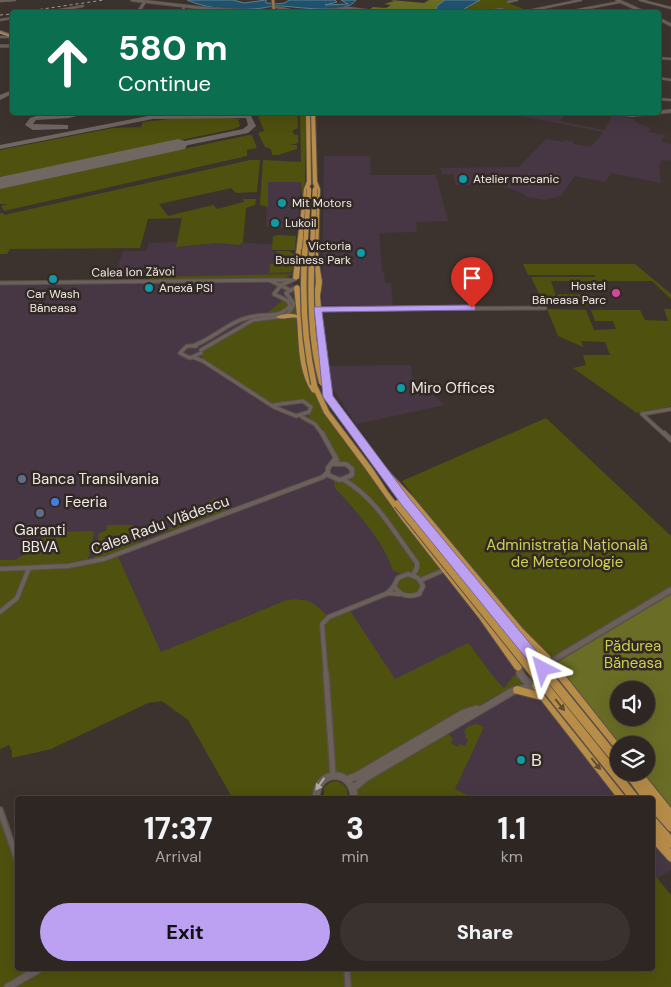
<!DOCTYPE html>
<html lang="en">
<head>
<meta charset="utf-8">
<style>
	body { margin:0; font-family:"DM Sans",sans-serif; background:#3a322f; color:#f1f3f6; height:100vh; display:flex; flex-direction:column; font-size:19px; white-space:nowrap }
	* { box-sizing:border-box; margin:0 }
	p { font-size:16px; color:#a7a5a5 }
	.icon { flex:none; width:28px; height:28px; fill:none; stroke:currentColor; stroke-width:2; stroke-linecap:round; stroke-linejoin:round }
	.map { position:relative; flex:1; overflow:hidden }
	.sheet { position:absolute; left:15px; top:796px; width:640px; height:175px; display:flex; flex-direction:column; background:#2e2622; border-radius:5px; box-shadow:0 5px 20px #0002,0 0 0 1px #494340 }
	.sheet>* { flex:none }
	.top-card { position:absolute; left:10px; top:10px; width:651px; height:105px; border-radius:5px; box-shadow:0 5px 20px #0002,0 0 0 1px #494340; background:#0b6e4f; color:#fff; overflow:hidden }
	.controls { position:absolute; left:610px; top:681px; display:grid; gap:10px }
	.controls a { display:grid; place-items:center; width:45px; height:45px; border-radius:50%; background:#2e2622; box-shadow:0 5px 20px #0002,0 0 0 1px #494340; font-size:25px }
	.pin { position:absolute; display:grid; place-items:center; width:42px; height:42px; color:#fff; margin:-51px -21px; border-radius:50% 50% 50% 0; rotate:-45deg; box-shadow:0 0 5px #0007 }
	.pin .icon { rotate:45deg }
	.me { position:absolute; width:55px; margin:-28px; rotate:321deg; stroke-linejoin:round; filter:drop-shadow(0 0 4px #0008) }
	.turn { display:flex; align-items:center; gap:18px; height:105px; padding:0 25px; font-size:22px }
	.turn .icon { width:65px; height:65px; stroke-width:2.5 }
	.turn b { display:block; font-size:35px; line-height:42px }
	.eta { display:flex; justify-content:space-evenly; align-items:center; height:85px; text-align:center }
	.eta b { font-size:30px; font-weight:800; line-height:35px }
	.primary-button { display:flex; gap:10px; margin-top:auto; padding:10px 25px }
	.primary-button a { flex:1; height:58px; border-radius:30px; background:#bca0f2; color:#111; font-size:20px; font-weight:800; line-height:58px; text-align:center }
	.primary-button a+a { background:#3a322f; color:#f1f3f6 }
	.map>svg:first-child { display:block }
</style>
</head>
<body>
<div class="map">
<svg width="671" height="987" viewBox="0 0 671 987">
	<rect width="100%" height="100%" fill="#3d332e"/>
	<g fill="#473744">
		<path d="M556,112l10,2 -6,7 44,9 9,-15 21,4v2l16,7 -2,4 17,3 -4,7 10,2v15l-2,2 -7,-1 -3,6 2,17 -50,-10 -6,9 -30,-6 -14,20 -17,4 -16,-3 -12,-7 -12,-3 9,-13h-17l2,8h-21v3h-21l-3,-11h-11l-2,-6 79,-1 27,-28 18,3 2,-2 8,2 -1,2 18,3 12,-15 -93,-18 2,-2z"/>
		<path d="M324,156h46l1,19h65l12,46 -32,1 1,10 -38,1 3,39h2l1,11h6l2,26h-54v-4h-17z"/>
		<path d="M268,182h33l-4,48 -31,-4z"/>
		<path d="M177,242v5l41,-4 21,2 2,-2 32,1 -1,7h17l7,3 -1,22 -181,1 9,-26h23l3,-8z"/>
		<path d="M294,280l-1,3 4,4 7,77 19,43 196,263 -18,22 35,-6 88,113h-270l-49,-200 -19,1 -125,52 -44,-98 -49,12 -68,3v-286z"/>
		<path d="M411,365l1,13 33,27 -89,19 -24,-37 -5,-21z"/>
		<path d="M652,834l19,23v13l-18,11z"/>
	</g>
	<g fill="#4f510e">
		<path d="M480,0h33l-7,2 23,9 -15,1 -13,-4 -21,4h-17l1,-3z"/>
		<path d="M257,113h40l1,15 -6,3 3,4h3v8l-8,2h7v4l-19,6h-6l-1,-6 -6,-2 -7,-14 6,-2z"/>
		<path d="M300,113h5v67l-3,17 -1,-15h-33v25l-8,-2 3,-45 38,2z"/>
		<path d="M178,118h56l7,2h-3l2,6 -6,3 -234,48v-27l113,-22 28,-1 2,-5z"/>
		<path d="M249,135h3l5,13 -10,2v6l-243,55 -3,-5 7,-2h-8v-16z"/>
		<path d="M250,160h10l-3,32 -21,1 -5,-5 -72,16 9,12 45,-11 4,4 27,-7 -1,-3h13l-1,6 -9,3 -3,34 -4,3 -21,-2 -42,4 6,-29 -34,1 -8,29 -130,1 -3,5h-7v-41h3l1,2z"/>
		<path d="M279,235l17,1 -1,14h-23l1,-14z"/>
		<path d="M277,251h12l6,4 -2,14 -2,3 -22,1 1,-9 6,-1z"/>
		<path d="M523,264h112l36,30v5l-19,-18h-101l5,15 4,-2 35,1 4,10 -54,1 -14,-29h64v-2h-67z"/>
		<path d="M292,274l-9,5h-134l1,-2z"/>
		<path d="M289,298l7,1 4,11 -4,9v8l15,61 133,182 -23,10v12l-15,4 -12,-10 8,-11 -10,-6c-6,-25 -40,-63 -57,-81l-1,-8 16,-3 1,-10 -14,-4 -13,-28 -16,-16 3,-12 -7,-6 -23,5 -12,-2 -66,-43 -2,-8c10,-15 52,-31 69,-42 7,-5 10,-11 19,-13z"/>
		<path d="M547,309l39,1 8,20 22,-1 -3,-8h-18l-4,-11h49l5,10 23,1 -4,-12h7v97l-34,7 -64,-45 13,-3 -3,-10h27l-5,-13 -24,-1 2,6 -25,-11z"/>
		<path d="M546,418l125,118v54l-119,71 -32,-30 -118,-150z"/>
		<path d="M215,498l12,9v3l-66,24z"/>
		<path d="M107,525h26l-4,9 -25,3 -1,7h26l8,-3 2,1 -1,3 -43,14 -1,-2 5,-24 7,-2z"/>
		<path d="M93,531l1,2 -6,27 -34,5 -54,2v-7h15l26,-16 1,-6 11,-6z"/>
		<path d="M117,554l44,98 125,-52c22,-3 27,2 43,17l20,-8 46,70 73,-36c12,14 23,33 36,45l11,-14 12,13 -27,6 -57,34 10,12 -2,4 7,4 2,-3 5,2 3,-6 -3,-3 1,-3 -2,-2 4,-6 9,-2 7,3 -29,62 21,10h-122l-3,-17 -25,-5 -10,22h-83l-45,-79 -26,-19 -14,2 -97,46 -39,9v-7l-3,-6 -9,4v-180l91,-7z"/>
		<path d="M335,781c10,2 15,8 11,18h-22v-11l5,-5z"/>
		<path d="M0,810l17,52 1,107h634v-88l5,-3 14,17v92h-671z"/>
	</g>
	<g fill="#6a6d25" fill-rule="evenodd">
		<path d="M391,0l33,3 5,-3h16l-8,6 -2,6h-47l-19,-2 4,-3 13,1 5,-3 -7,-1 10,-3z"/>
		<path d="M671,590v225l-35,-42 10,-1v-27h-27l-67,-84zM619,690h27v28h-27z"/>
	</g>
	<g fill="#21536f" stroke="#5e8092">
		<path d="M187,0h46l11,3 22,-3v3c8,0 17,3 23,-3h46l2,2 -12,3 23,-1 -7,-4h15c-10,16 -61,6 -78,6 -6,0 -10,1 -15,2 -25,3 -53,2 -76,-8z"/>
		<path d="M445,0h35l-16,9 -1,3h-28l2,-6z"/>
	</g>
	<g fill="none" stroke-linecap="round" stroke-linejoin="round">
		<g fill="#706662" fill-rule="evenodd">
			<path d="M12,90v4l-12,6v-5z"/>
			<path d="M76,112h16l-23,6 -33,2 -3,4 35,1v4h-3l-32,1 -8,-5 5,-7 6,-2z"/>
			<path d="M243,113l8,3 5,10 -8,7 -70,14h-3v-4l68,-14 5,-4 -2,-7 -93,1 -153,30v-4l153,-30z"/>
		</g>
		<path fill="#706662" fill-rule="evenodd" d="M178,139l7,2 2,4 -2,4 -185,40v-12z"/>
		<defs>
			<g id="street-far3">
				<path d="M640,0l31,8"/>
				<path d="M0,1l15,-1"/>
				<path d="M508,2l9,-2"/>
				<path d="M276,7l23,5"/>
				<path d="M48,12l35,-6"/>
				<path d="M123,12h15"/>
				<path d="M182,12l2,-5"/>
				<path d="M277,12l8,-2"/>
				<path d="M312,12l37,-4 33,4"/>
				<path d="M482,12l19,-3 11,3"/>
				<path d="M523,12l58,-12"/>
				<path d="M567,12l53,-10"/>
				<path d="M628,12l12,-1"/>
				<path d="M0,20l12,-2"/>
				<path d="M0,37h10"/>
				<path d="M659,58l12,1"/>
				<path d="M659,78l12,2"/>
				<path d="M659,99l12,1"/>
			</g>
			<g id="street-far2">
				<path d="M269,280l21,10"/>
				<path d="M0,283l289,-3"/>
				<path d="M318,309l227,-1"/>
				<path d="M195,345c19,-7 35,-24 55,-28 15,-4 29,2 40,-11l-2,-5 -14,-7 7,-9 14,-6"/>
				<path d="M196,346h-9l-7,7 10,5 11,-5"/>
				<path d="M201,350l52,-30 24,-3 11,-3 6,-10 -8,-11 11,-6"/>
				<path d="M193,357l10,4 71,46 22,9 13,-4"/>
				<path d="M274,405l29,-4 8,6 -2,5"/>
				<path d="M302,417l13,7 8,11"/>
				<path d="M665,435l-23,-21 29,-5"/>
			</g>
			<g id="street-far1">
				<path d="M322,433l15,27"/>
				<path d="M664,433l7,7"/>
				<path d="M332,464h14l6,5v6l-12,5 -12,-5v-7l7,-9"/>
				<path d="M344,480c32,18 51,54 73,83v5l-4,7"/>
				<path d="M0,569l68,-3 36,-7 219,-82 4,-4"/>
				<path d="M408,574l10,4 5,8 -4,8c-11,4 -19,2 -25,-8l4,-8z"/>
				<path d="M421,580l23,-10"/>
				<path d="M388,593l6,-7"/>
				<path d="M0,612l17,-14 12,-30"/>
				<path d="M326,675l-4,-51 7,-7 59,-24 12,1"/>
			</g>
			<g id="street">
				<path d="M326,673l7,102"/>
				<path d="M0,810l18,52"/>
				<path d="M347,969l1,18"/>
			</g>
			<g id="secondary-far3">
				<path d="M132,0l79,9 63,3"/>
				<path d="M617,0l27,12"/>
				<path d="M138,12l6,-9"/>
				<path d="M659,19l12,6"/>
				<path d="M0,46h12"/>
			</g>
			<path id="secondary-far2" d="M606,112l26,3 39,-4"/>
			<g id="secondary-far1">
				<path d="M552,661l119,-71"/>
				<path d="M520,675l-1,-10 3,-6 14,-5c11,3 19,8 20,21"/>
			</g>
			<g id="secondary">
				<path d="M520,673c9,16 24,16 36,4v-4"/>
				<path d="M348,779l7,-2 109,-64 13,-4"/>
				<path d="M354,788l11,-10 148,-87 22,-5"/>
				<path d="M316,799c0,-31 38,-31 38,0"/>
				<path d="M8,987l31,-18"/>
			</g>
			<g id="primary">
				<path d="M273,0l1,12"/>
				<path d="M0,32l12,4"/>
			</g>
			<g id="highway">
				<path d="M306,112h4l1,72 -3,5 -9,89 -3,2 -3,-2 11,-89 3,-8z"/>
				<path d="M311,112h4l2,69 3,8 -2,68 4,25 -2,14 6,68 4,19 1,13 15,24 34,42 33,35 110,132 27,27 1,2 -1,2 -3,1 -3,-1 -27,-27 -108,-132 -31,-32 -36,-47 -19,-29 2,-2 -5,-27 -6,-68 2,-14 -2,-25 2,-68 -3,-5z"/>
				<path d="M297,285l3,2 2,30 2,1 -1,1 4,45 5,19h4l13,28 44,58 15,23 115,147 18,26 1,2 -1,2 -3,2 -3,-2 -36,-51 -77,-98 -37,-52 -41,-55 -9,-20 -3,-1c-14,-21 -13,-49 -15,-74 -7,-2 -15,3 -21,-1 5,-3 15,-4 21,-2l-3,-28z"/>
				<path d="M557,668l3,1 60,76h-1v10l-3,-1 -62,-79 -1,-3 1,-3z"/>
				<path d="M536,682l3,1 14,20 76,96h-11l-77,-99 -27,-7 -1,-3 1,-3 3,-1 18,5 -3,-5 1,-3z"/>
				<path d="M623,772h19l29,36v24l-3,-2 -16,-18v-13h-10z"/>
				<path d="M652,816l3,1 16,18v13l-2,-1 2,2v13l-3,-2 -16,-18v-13l2,1 -2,-2z"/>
			</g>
		</defs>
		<use href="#street-far3" stroke="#59504c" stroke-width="3"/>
		<use href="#street-far2" stroke="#59504c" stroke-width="5"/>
		<use href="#street-far1" stroke="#59504c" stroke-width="6"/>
		<use href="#street" stroke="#59504c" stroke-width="8"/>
		<use href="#secondary-far3" stroke="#59504c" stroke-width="4"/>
		<use href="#secondary-far2" stroke="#59504c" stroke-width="4.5"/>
		<use href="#secondary-far1" stroke="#59504c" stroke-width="8"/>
		<use href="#secondary" stroke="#59504c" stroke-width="9"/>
		<use href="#primary" stroke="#59504c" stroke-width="4"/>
		<use href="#highway" stroke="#59504c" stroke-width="2"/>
		<use href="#street-far3" stroke="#6c605b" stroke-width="2"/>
		<use href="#street-far2" stroke="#6c605b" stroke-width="3"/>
		<use href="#street-far1" stroke="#6c605b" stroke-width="4"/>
		<use href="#street" stroke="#6c605b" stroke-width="5"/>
		<use href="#secondary-far3" stroke="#6c605b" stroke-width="2.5"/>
		<use href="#secondary-far2" stroke="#6c605b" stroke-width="3"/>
		<use href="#secondary-far1" stroke="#6c605b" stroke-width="5"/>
		<use href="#secondary" stroke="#6c605b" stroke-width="7"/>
		<use href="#primary" stroke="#9a7b50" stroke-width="2.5"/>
		<use href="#highway" fill="#b88d48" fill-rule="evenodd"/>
		<path stroke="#a29a95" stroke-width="1" d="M0,33l12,4"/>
		<g stroke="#a29a95" stroke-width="1" stroke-dasharray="3 3" stroke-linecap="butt">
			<path d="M22,12l82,-12"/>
			<path d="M0,15l12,-1"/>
		</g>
		<defs>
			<g id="highway-bridge-far3">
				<path d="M305,250l4,-61"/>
				<path d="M312,250l3,-61"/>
			</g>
			<g id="highway-bridge-far2">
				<path d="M305,249c-3,45 -1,91 9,135"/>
				<path d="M312,249c-2,45 -2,91 10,134"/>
			</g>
			<g id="highway-bridge-far1">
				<path d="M405,501l142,174"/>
				<path d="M398,504l137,171"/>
			</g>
			<g id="highway-bridge">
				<path d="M534,673l101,126"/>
				<path d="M546,673l73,90"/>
			</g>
		</defs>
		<use href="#highway-bridge-far3" stroke="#59504c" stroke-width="5.5" stroke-linecap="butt"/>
		<use href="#highway-bridge-far2" stroke="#59504c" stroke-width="8" stroke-linecap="butt"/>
		<use href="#highway-bridge-far1" stroke="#59504c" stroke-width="10" stroke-linecap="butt"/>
		<use href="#highway-bridge" stroke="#59504c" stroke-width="12" stroke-linecap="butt"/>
		<use href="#highway-bridge-far3" stroke="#b88d48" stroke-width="4.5"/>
		<use href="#highway-bridge-far2" stroke="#b88d48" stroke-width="5.5"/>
		<use href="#highway-bridge-far1" stroke="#b88d48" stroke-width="8"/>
		<use href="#highway-bridge" stroke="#b88d48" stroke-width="9"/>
	</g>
	<defs><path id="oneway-solid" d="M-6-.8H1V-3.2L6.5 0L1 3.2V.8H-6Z" transform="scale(1.25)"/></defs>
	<g fill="#624c31">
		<use href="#oneway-solid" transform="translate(560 705) rotate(51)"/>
		<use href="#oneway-solid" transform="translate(596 764) rotate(51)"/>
	</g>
	<use fill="#b4aba6" href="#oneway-solid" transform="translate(320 784) rotate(125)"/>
	<path fill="#bca0f2" stroke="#7a689d" d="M472,305l3,1v4l-153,2 11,84 76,102 139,167 2,4 -2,4 -5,2 -5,-2 -137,-169 -78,-107 -9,-90z"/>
	<g fill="#0f9aa8" stroke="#332924" stroke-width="2">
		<circle cx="463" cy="179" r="5"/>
		<circle cx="282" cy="203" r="5"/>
		<circle cx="275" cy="223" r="5"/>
		<circle cx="361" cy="253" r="5"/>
		<circle cx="53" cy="279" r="5"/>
		<circle cx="149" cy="288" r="5"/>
		<circle cx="401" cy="388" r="5"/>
		<circle cx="521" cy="760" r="5"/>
	</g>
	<circle fill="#d1479c" stroke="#332924" stroke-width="2" cx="616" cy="293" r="5"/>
	<g fill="#5c6f8a" stroke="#332924" stroke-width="2">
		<circle cx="22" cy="479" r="5"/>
		<circle cx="40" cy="513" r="5"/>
	</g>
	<circle fill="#3f7fe0" stroke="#332924" stroke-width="2" cx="55" cy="502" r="5"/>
	<g text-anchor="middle" stroke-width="5" stroke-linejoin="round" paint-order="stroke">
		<g font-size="12" fill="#eee8e4" stroke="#332924" text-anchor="start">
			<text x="473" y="183">Atelier mecanic</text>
			<text x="292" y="207">Mit Motors</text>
			<text x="285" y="227">Lukoil</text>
			<text x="351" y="250" text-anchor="end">Victoria<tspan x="351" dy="14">Business Park</tspan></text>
			<text x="606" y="290" text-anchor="end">Hostel<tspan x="606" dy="14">Băneasa Parc</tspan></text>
			<text x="159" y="292">Anexă PSI</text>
			<text x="53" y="298" text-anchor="middle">Car Wash<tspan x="53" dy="14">Băneasa</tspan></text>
		</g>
		<g font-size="12" fill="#eee8e4" stroke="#332924">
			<text transform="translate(133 272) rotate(-1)" y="4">Calea Ion Zăvoi</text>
		</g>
		<g font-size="15" fill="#eee8e4" stroke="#332924" text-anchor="start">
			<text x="411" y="393">Miro Offices</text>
			<text x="32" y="484">Banca Transilvania</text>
			<text x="65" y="507">Feeria</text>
			<text x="40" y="535" text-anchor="middle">Garanti<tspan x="40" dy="17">BBVA</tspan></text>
		</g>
		<g font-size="15" fill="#eee8e4" stroke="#332924">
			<text transform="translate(160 525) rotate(-20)" y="5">Calea Radu Vlădescu</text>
		</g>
		<g font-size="15" fill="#cdd153" stroke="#332924">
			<text x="567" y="550">Administrația Națională<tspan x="567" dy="17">de Meteorologie</tspan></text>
			<text x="633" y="651">Pădurea<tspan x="633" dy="17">Băneasa</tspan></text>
		</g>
		<g font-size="18" fill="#eee8e4" stroke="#332924" text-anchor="start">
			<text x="531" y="766">B</text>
		</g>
	</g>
</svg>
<div class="controls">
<a><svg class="icon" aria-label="sound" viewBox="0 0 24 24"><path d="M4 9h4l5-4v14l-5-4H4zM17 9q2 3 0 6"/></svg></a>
<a><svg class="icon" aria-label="layers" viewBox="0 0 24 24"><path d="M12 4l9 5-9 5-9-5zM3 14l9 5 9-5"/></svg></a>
</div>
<div class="pin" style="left:472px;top:308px;background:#d93025"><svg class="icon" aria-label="arrive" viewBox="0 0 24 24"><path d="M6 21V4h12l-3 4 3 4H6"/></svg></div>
<svg class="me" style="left:543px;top:669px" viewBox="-20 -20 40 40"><path d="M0-17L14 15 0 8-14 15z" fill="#bca0f2" stroke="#fff" stroke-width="4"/></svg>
<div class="top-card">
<div class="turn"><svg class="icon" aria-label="ahead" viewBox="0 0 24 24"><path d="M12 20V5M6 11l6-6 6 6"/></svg><div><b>580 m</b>Continue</div></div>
</div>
<section class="sheet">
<div class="eta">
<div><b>17:37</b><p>Arrival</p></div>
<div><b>3</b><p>min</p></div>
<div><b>1.1</b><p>km</p></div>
</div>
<div class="primary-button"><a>Exit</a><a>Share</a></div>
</section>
</div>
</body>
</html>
